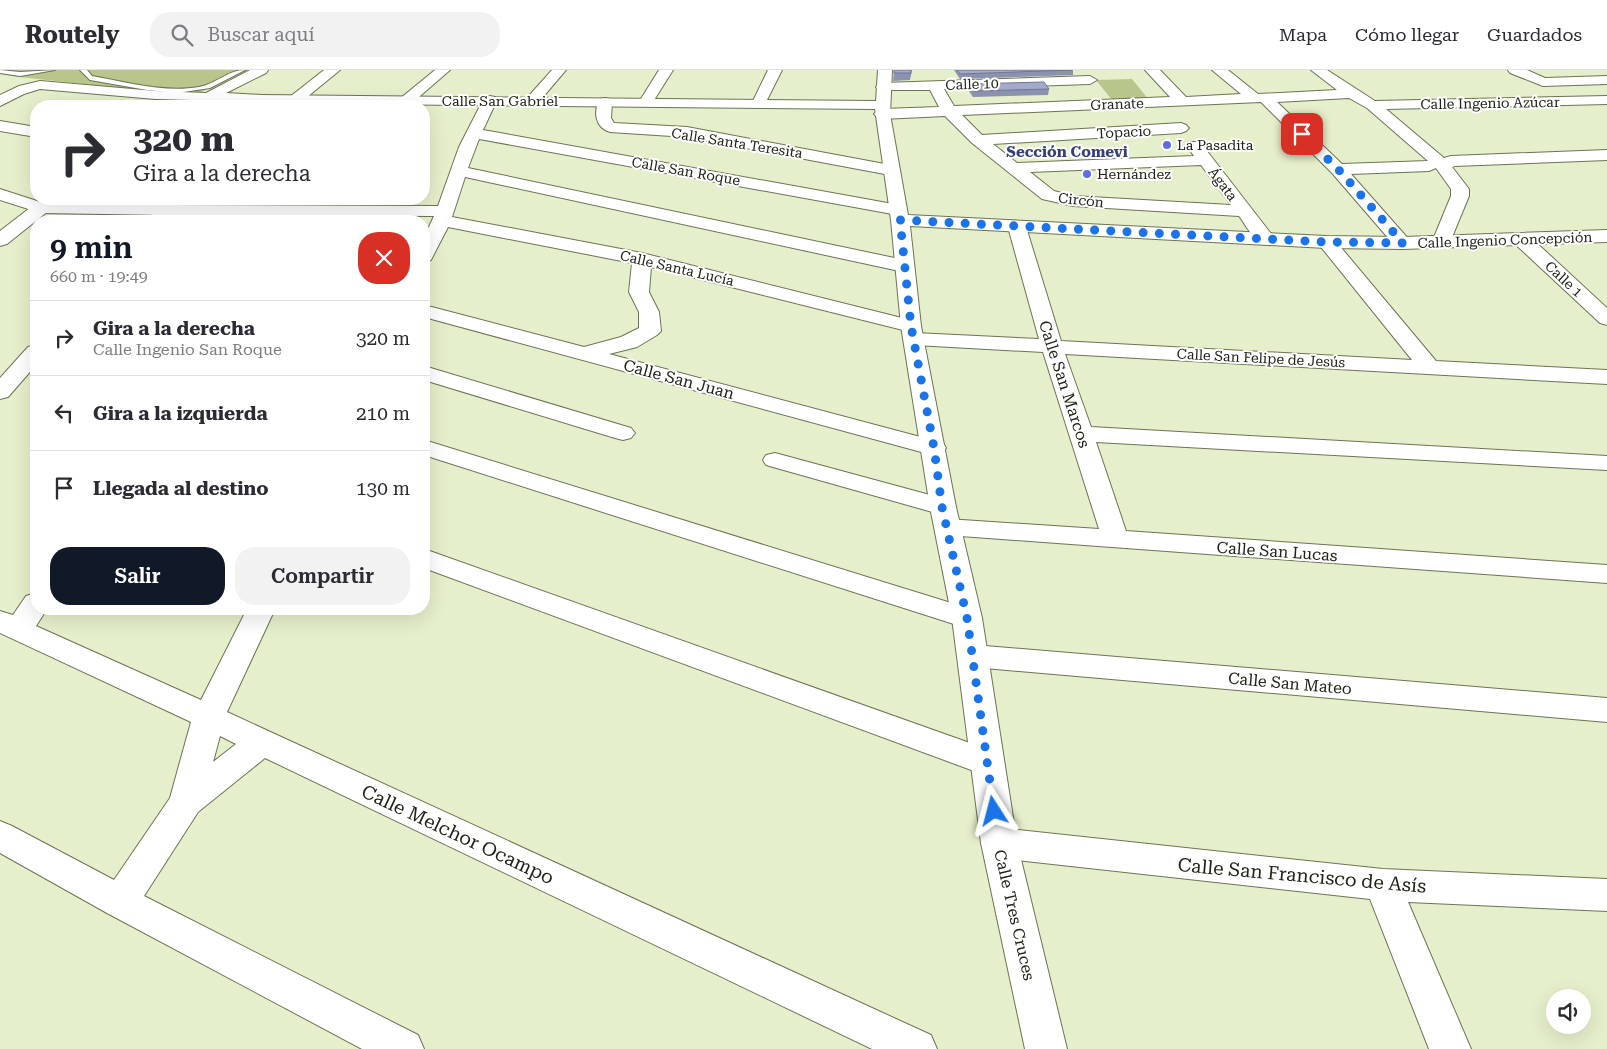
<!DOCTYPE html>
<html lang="es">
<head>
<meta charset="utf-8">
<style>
	body { margin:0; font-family:"Roboto Serif",serif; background:#f2f2f3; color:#2b2b33; height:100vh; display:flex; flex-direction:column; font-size:19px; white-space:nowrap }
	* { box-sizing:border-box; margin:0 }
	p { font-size:16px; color:#7c7c81 }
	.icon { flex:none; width:28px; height:28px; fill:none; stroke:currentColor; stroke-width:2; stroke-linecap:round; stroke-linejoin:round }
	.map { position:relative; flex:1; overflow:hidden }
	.drawer { position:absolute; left:30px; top:145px; width:400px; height:400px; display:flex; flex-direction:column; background:#fff; border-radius:20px; box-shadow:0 5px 20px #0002 }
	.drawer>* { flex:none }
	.banner { position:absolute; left:30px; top:30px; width:400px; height:105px; border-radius:20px; box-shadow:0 5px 20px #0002; background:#fff; color:#2b2b33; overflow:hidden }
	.fabs { position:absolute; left:1546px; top:919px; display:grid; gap:10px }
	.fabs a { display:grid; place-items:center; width:45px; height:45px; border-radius:50%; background:#fff; box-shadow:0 5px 20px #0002; font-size:25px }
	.pin { position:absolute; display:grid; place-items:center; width:42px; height:42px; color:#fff; margin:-21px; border-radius:10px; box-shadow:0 2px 8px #0006 }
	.me { position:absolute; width:55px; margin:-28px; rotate:351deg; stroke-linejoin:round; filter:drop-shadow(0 0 4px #0008) }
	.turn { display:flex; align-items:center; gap:18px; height:105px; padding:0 20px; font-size:22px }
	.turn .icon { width:65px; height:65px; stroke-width:2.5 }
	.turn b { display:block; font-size:35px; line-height:42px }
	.round { display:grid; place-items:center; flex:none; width:52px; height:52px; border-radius:20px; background:#f2f2f3 }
	.head { display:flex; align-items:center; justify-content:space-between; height:85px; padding:0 20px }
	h1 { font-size:30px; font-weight:600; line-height:38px; color:#111827 }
	.action { display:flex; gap:10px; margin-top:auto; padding:10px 20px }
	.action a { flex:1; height:58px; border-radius:20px; background:#111827; color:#fff; font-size:20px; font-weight:600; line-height:58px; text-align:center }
	.action a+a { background:#f2f2f3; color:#2b2b33 }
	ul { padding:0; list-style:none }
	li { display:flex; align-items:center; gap:15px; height:75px; padding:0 20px; border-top:1px solid #e1e1e2 }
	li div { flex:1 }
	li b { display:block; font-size:19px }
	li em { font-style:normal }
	header { display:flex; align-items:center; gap:30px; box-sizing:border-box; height:70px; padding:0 25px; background:#fff; border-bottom:1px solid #e1e1e2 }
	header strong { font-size:24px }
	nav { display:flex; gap:28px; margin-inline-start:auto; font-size:18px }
	.search { width:350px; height:45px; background:#f2f2f3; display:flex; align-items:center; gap:12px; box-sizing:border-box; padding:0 18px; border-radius:20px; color:#7c7c81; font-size:19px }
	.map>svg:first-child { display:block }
</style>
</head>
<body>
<header>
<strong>Routely</strong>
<div class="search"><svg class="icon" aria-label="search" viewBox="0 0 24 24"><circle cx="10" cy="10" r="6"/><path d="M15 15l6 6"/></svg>Buscar aquí</div>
<nav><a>Mapa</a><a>Cómo llegar</a><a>Guardados</a></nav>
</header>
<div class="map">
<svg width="1607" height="979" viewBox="0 0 1607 979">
	<rect width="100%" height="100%" fill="#e6efcb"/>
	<g fill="#b8c68b">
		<path d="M0,0h248l-47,22 -17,3 -165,-18 -19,-3z"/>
		<path d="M1132,9l17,21h-37l-16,-20z"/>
	</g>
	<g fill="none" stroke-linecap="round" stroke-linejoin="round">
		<defs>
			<g id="lane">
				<path d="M0,0l20,2 35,-2 -35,6 -20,-3z"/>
				<path d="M80,0h7l5,6c35,6 72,17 107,11 17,-3 29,-17 46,-17l-35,18 -33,5 -30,-3 -57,-10z"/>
			</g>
			<g id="street">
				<path d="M250,0h18l-2,3 -40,20 35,2 5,1 2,3 -2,3 -111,-3 -115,-10 -16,5 -24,12v-11l19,-9 21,-5 115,10 51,2z"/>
				<path d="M324,0h16l-39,32h-10l-2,-3 2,-3z"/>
				<path d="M435,0h15l-38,33h-10l-2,-3 2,-3z"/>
				<path d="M552,0h14l-29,34h-10l-2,-3 2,-3z"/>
				<path d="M659,0h14l-22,35h-10l-2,-3z"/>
				<path d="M768,0h14l-18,36h-10l-2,-3z"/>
				<path d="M1145,0h15l26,27 55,-3 -29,-24h16l30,24 79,-4 -26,-20h16l48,31 232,-5v8l-221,5 58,49 7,-2 156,-6v10l-152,6 -3,1 17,22v7l-19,46 -2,4 -7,2 -7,-2 -2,-4 19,-46v-7l-15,-21 -7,3 -78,3 61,69 -2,4 -7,2 -7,-2 -64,-74 -71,-71 -299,13 20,20 199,-12 5,2 3,3 -3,3 -5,2 -188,11 24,19 177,-7 -8,-11 2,-3h12l75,97 -2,4c-17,4 -25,-15 -34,-27l-166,-10 -31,-7 -70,-56 -27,-27 -63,3 -5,-2 -3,-3 3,-3 5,-2 57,-2 -9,-17h-52l-2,-3 2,-3 5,-1 207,-7 7,4 -7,4 -146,5 10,17 216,-9zM1349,28l18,10 61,53 -86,3 -65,-62zM1201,95l30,40 -158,-9 -19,-5 -24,-19z"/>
				<path d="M1508,0h19l18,8 62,-2v8l-64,2 -33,-13z"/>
				<path d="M490,26l5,1 2,3 -14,30 421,76 3,4 -3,4 -6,1 -419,-76 -11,29 436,92 7,2 3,4 -3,4 -7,2 -439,-95 -13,40 190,36 276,69 3,4 -3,4 -7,2 -260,-65 -2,25 10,20 2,19 -4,4 -20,12 -28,7 334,89 3,5 -3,5 -9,2 -9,-2 -501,-136v-12l160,42 37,-10 18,-9v-16l-10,-20 3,-29 -184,-36 -15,29 -2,4 -7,2v-24l10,-22 -264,-1 -5,6h-19l13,-15 6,-1 273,1 21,-59 24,-47 2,-3z"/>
				<path d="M605,28l5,1 2,3 -1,16 3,5 73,4 203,38 6,1 2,4 -2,4 -6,1 -203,-38 -77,-5c-15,-4 -17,-21 -10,-33z"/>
				<path d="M0,51l36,6v10l-36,-6z"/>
				<path d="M41,133l6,1 3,4 -3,4 -40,32 -7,2v-15l35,-27z"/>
				<path d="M1017,152l6,1 3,4 35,114 351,19 -95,-118 2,-4 7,-2 7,2 103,123 171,9v14l-542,-30 26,73 516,29v14l-511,-28 30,89 481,34v18l-660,-48 -9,-2 -4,-6 4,-6 9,-2 152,10 -56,-177 -128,-7 -8,-1 -3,-5 3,-5 8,-1 124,6 -31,-112 3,-4z"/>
				<path d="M1521,163l7,2 79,73v17l-7,-2 -86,-80 -2,-4 2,-4z"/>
				<path d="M36,275v20l-28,32 -8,2v-21l28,-31z"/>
				<path d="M424,296l207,62 4,5 -4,5 -8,2 -8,-2 -191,-58z"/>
				<path d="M424,370l553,171 5,7 -5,7 -10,3 -10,-3 -533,-170z"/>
				<path d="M775,383l177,48 4,6 -4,6 -9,2 -177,-50 -3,-5 3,-5z"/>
				<path d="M424,479l574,204 5,9 -5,9 -12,4 -12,-4 -550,-203z"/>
				<path d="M36,523v16h11l-11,17 165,74 46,-91h28l-48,103 704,323 6,14h-65l-607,-291 -67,54 -54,84 274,139 6,14h-62l-255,-136 -107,-60v-32l12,5 102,54 56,-82 21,-76 -191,-89v-22l13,4 13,-19zM220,666l16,8 -23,18z"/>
				<path d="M973,575l634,53v24l-634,-55 -11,-3 -4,-8 4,-8z"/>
				<path d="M999,758l384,41 224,10v32l-199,-9 63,147h-42l-59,-150 -371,-41 -13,-5 -5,-10 5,-10z"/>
			</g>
			<g id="secondary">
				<path d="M878,0h14l-2,44 18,101 418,21 77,1 204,-7v12l-204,7 -77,-1 -416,-22 11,100 35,181 26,111 35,225 50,206h-42l-44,-206 -29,-225 -22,-111 -29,-181 -10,-106 -16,-111 -610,-6 -2,3h-15l8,-10 5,-1 615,6z"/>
				<path d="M0,119l43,14 117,2 6,-6h18l-13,15 -6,1 -124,-2 -41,-13z"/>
			</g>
		</defs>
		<use href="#lane" stroke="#6c7454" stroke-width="2"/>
		<use href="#street" stroke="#6c7454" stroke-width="2"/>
		<use href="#secondary" stroke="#6c7454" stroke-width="2"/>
		<use href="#lane" fill="#fff" fill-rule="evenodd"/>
		<use href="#street" fill="#fff" fill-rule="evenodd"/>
		<use href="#secondary" fill="#fff" fill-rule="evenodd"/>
	</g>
	<g fill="#8b92af">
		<path d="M894,0h18l-2,10 -17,1z"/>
		<path d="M954,0h119v5l-113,4z"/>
		<path d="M968,14l81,5 -1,6 -75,2 -5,-7z"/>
	</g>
	<g fill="#a2aacb" stroke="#71778e">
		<rect x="894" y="0" width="17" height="3"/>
		<path d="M957,0h115l-112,4z"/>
		<path d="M1044,12l5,7 -76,2 -5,-7z"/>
	</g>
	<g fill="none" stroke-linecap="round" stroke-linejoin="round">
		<path stroke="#1a73e8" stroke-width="9" stroke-dasharray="0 16.2" d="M994,741l-27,-193 -25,-111 -8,-59 -23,-122 -11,-106 426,22 77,1 -65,-74 -36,-35"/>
	</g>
	<g fill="#5f6de4" stroke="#fff" stroke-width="2">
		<circle cx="1167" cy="75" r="5"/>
		<circle cx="1087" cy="104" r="5"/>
	</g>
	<g text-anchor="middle" stroke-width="4" stroke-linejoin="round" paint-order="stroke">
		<g font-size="14" fill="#202416" stroke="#fff">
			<text transform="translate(972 14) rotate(-2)" y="5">Calle 10</text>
			<text x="500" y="36">Calle San Gabriel</text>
			<text transform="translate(1490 33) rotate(-1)" y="5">Calle Ingenio Azúcar</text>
			<text transform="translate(1117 34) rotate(-2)" y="5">Granate</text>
			<text transform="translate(1124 62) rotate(-3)" y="5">Topacio</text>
			<text transform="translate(737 73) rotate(9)" y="5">Calle Santa Teresita</text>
			<text transform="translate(686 101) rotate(10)" y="5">Calle San Roque</text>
			<text transform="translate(1223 114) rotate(53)" y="5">Ágata</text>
			<text transform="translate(1081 130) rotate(6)" y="5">Circón</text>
			<text transform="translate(1505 170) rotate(-2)" y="5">Calle Ingenio Concepción</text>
			<text transform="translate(677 198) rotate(13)" y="5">Calle Santa Lucía</text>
			<text transform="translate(1564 209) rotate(43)" y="5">Calle 1</text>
			<text transform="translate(1261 288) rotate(3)" y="5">Calle San Felipe de Jesús</text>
		</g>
		<g font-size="14" fill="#202416" stroke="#fff" text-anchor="start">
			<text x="1177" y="80">La Pasadita</text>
			<text x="1097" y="109">Hernández</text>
		</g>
		<g font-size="15" font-weight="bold" fill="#363f7a" stroke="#fff">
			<text x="1067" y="87">Sección Comevi</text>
		</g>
		<g font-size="16" fill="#202416" stroke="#fff">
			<text transform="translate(679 309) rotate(15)" y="6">Calle San Juan</text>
			<text transform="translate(1065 314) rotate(72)" y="6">Calle San Marcos</text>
			<text transform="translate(1277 481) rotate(4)" y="6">Calle San Lucas</text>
			<text transform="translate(1290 613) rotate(5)" y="6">Calle San Mateo</text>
			<text transform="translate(1015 845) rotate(77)" y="6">Calle Tres Cruces</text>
		</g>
		<g font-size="19" fill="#202416" stroke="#fff">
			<text transform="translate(458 764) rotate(25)" y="7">Calle Melchor Ocampo</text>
			<text transform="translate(1302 805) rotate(5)" y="7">Calle San Francisco de Asís</text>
		</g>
	</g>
</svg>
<div class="fabs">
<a><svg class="icon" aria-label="sound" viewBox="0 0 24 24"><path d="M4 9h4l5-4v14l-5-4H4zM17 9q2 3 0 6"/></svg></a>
</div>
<div class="pin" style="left:1302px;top:64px;background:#d93025"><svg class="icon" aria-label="arrive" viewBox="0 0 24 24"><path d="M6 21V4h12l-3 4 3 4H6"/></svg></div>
<svg class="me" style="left:994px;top:741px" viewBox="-20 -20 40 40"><path d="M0-17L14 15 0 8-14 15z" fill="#1a73e8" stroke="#fff" stroke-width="4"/></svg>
<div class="banner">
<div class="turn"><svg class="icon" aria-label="right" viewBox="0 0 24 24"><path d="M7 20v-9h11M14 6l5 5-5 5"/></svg><div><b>320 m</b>Gira a la derecha</div></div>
</div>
<section class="drawer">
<div class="head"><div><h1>9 min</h1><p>660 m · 19:49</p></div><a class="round" style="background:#d93025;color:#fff"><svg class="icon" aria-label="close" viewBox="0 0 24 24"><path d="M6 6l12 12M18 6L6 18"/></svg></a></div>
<ul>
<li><svg class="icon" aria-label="right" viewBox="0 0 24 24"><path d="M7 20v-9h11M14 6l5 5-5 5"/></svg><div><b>Gira a la derecha</b><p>Calle Ingenio San Roque</p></div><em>320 m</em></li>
<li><svg class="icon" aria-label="left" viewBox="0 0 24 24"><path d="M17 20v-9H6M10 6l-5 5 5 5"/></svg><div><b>Gira a la izquierda</b></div><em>210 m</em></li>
<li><svg class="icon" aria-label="arrive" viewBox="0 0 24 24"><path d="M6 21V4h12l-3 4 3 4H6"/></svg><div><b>Llegada al destino</b></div><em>130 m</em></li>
</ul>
<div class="action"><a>Salir</a><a>Compartir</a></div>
</section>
</div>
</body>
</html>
